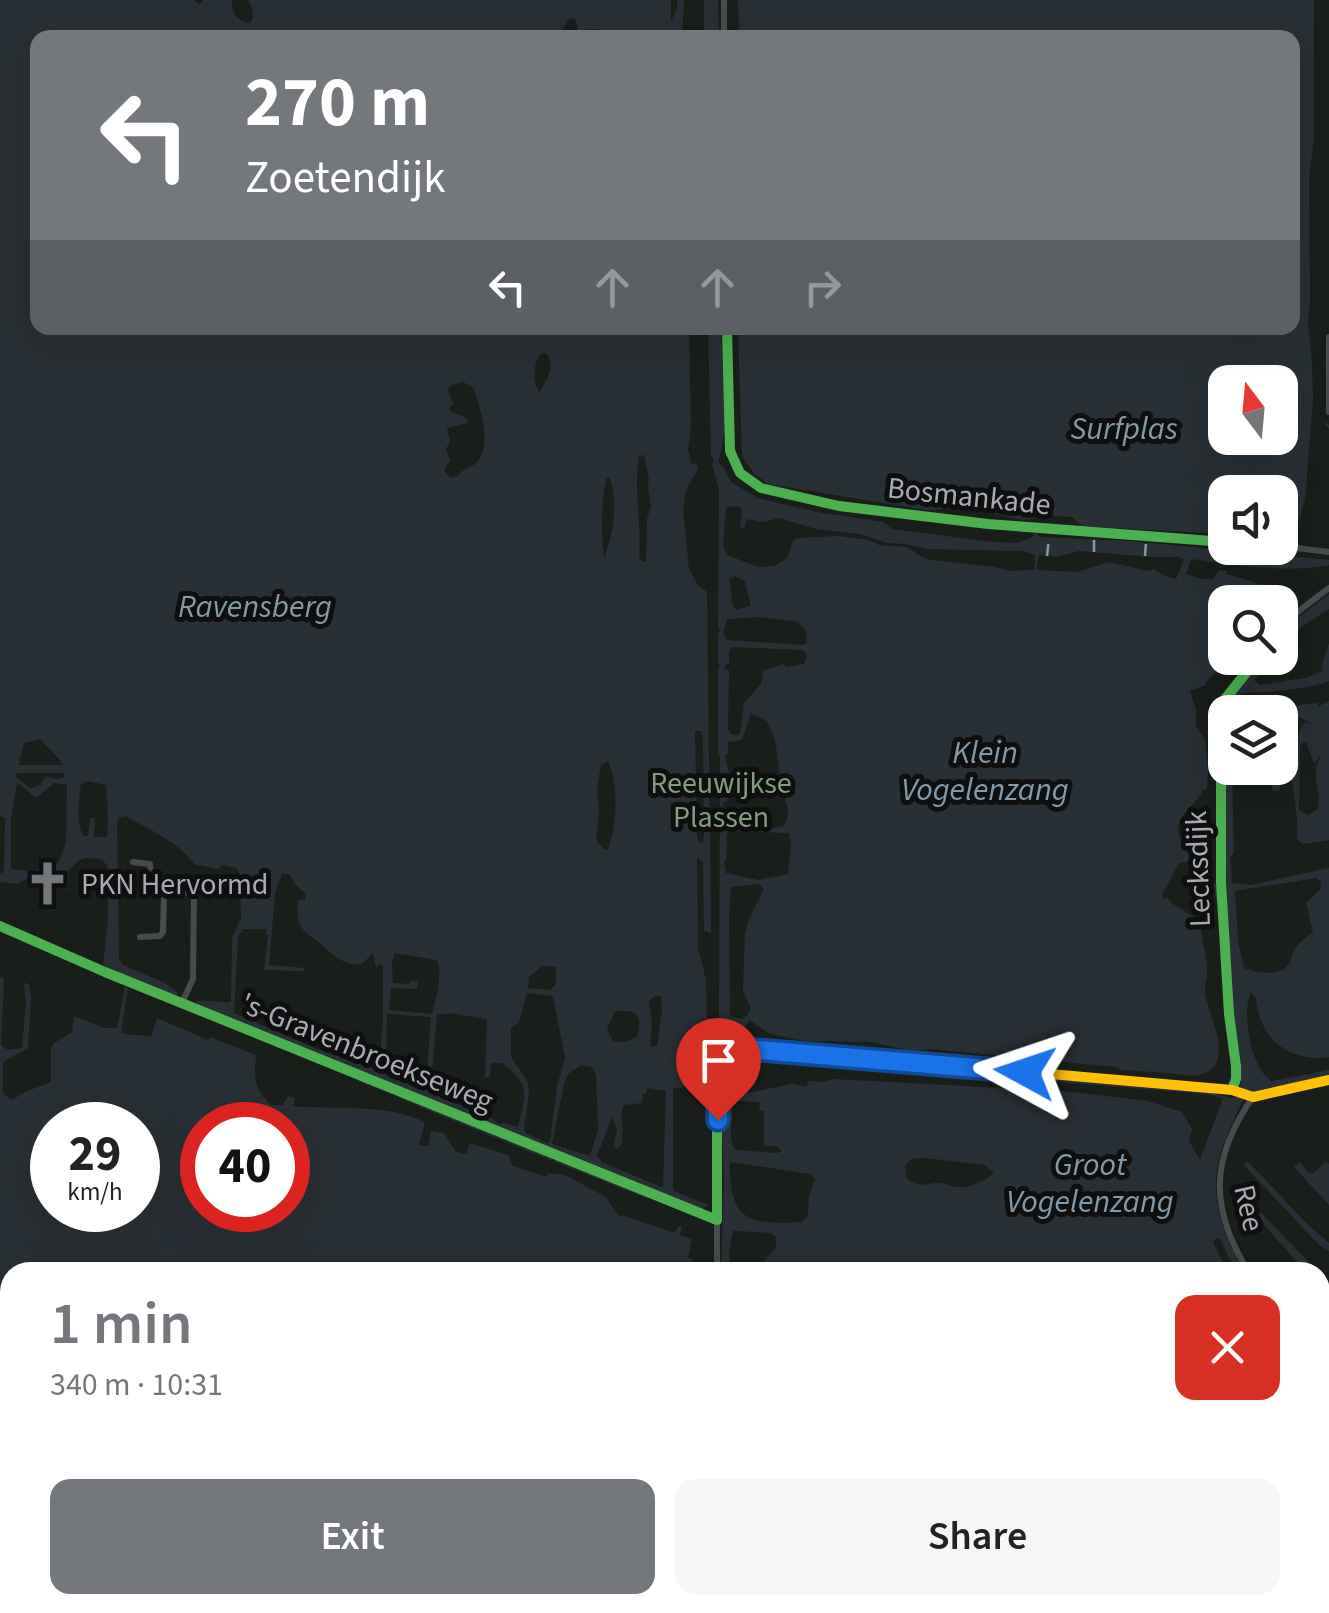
<!DOCTYPE html>
<html lang="en">
<head>
<meta charset="utf-8">
<style>
	body { margin:0; font-family:"Source Sans 3",sans-serif; background:#f6f6f6; color:#222; height:100vh; display:flex; flex-direction:column; font-size:38px; white-space:nowrap }
	* { box-sizing:border-box; margin:0 }
	p { font-size:32px; color:#767676 }
	.icon { flex:none; width:55px; height:55px; fill:none; stroke:currentColor; stroke-width:2; stroke-linecap:round; stroke-linejoin:round }
	.map { position:relative; flex:1; overflow:hidden }
	.side { position:absolute; left:0px; top:1262px; width:1330px; height:352px; display:flex; flex-direction:column; background:#fff; border-radius:30px 30px 0 0; box-shadow:0 10px 40px #0002 }
	.side>* { flex:none }
	.hud { position:absolute; left:30px; top:30px; width:1270px; height:305px; border-radius:20px; box-shadow:0 10px 40px #0002; background:#74777c; color:#fff; overflow:hidden }
	.needle { width:65px; rotate:344deg }
	.tools { position:absolute; left:1208px; top:365px; display:grid; gap:20px }
	.tools a { display:grid; place-items:center; width:90px; height:90px; border-radius:20px; background:#fff; box-shadow:0 10px 40px #0002; font-size:50px }
	.speed { position:absolute; left:30px; top:1102px; display:flex; gap:20px; font-size:50px; font-weight:700; text-align:center }
	.speed>* { display:grid; place-content:center; width:130px; height:130px; border-radius:50%; background:#fff; box-shadow:0 10px 40px #0002; line-height:1 }
	.speed small { font-size:25px; font-weight:400 }
	.speed .limit { border:15px solid #d22; background:#fff; color:#111 }
	.pin { position:absolute; display:grid; place-items:center; width:85px; height:85px; color:#fff; margin:-102px -42px; border-radius:50% 50% 50% 0; rotate:-45deg; box-shadow:0 0 10px #0007 }
	.pin .icon { rotate:45deg }
	.me { position:absolute; width:110px; margin:-55px; rotate:275deg; stroke-linejoin:round; filter:drop-shadow(0 0 8px #0008) }
	.turn { display:flex; align-items:center; gap:35px; height:210px; padding:0 50px; font-size:45px }
	.turn .icon { width:130px; height:130px; stroke-width:2.5 }
	.turn b { display:block; font-size:70px; line-height:85px }
	.lanes { display:flex; align-items:center; height:95px; padding:0 50px; background:#0003; justify-content:center; gap:50px; direction:ltr }
	.lanes .off { opacity:.35 }
	.round { display:grid; place-items:center; flex:none; width:105px; height:105px; border-radius:20px; background:#f6f6f6 }
	.summary { display:flex; align-items:center; justify-content:space-between; height:170px; padding:0 50px }
	h1 { font-size:60px; font-weight:600; line-height:75px; color:#74777c }
	.primary-button { display:flex; gap:20px; margin-top:auto; padding:20px 50px }
	.primary-button a { flex:1; height:115px; border-radius:20px; background:#74777c; color:#fff; font-size:40px; font-weight:600; line-height:115px; text-align:center }
	.primary-button a+a { background:#f6f6f6; color:#222 }
	.map>svg:first-child { display:block }
</style>
</head>
<body>
<div class="map">
<svg width="1329" height="1613" viewBox="0 0 1329 1613">
	<rect width="100%" height="100%" fill="#141415"/>
	<path fill="#191e1a" fill-rule="evenodd" d="M0,0h1329v1613h-1329zM38,38h1254v290h-1254zM1225,382h55v56h-55zM1225,492h55v56h-55zM1225,602h55v56h-55zM1225,712h55v56h-55zM52,1125h86v85h-86zM202,1125h86v85h-86zM10,1272h1310v333h-1310z"/>
	<g fill="#293035" fill-rule="evenodd">
		<path d="M0,0h193l7,4 4,-4h28c-1,12 5,22 18,23 6,-9 2,-14 -2,-23h423v21l6,-12v-9h7l-2,37h-84l4,-3 -4,-5 -20,1 -2,-10 -3,-2 -4,1 -11,19h-520v290h146l2,4 13,2 10,-4 7,4 12,1 3,-7h57l4,2 4,-2h393l2,99 -3,22 3,15 6,-1 1,6 -12,21 -3,20 6,59 9,16 9,7 4,341 -7,-2 -1,-69 -4,-4 -2,1 1,89 8,32 1,37 8,7 1,6c-25,7 -21,23 -23,47l-6,3 -1,7 -13,1v100l1,3 34,14 -7,5 -50,-19 -1,-3h-4l-204,-82 -4,-5 -3,2 -236,-98 -4,-3c10,-4 25,1 36,0l1,-64 9,-20 -1,-44 -4,-6 -14,-3 -4,4 -24,-5c-11,-19 -49,-37 -68,-48l-7,2 -2,4 2,137 4,6 42,18 13,10 -2,4 -73,-32 5,-47v-51l-6,-8 -17,-1 -6,2 -10,10 -1,19h-3l-3,-13 -3,-3c-15,4 -28,1 -41,11l-18,-2v-8l4,-3 1,-53 -5,-2zM546,353c11,13 0,28 -7,40 -6,-11 -6,-28 1,-39zM463,382l10,5c7,19 19,56 5,74 -5,6 -7,4 -14,9 -12,9 1,4 -14,8l-6,-8 6,-10 -4,-11 4,-7 -3,-14 20,-5 1,-4 -18,-8 -1,-3 4,-4 -5,-14 3,-5zM644,455l5,24 -1,8 3,19 -4,13 -1,42 -3,1 -4,-5c3,-33 -6,-66 0,-101zM607,478h2c10,19 4,61 -5,80 -3,-14 -3,-67 3,-80zM695,731h6l2,9 1,94 -1,7 -3,2 -3,-6zM40,739l21,22 4,16 -5,2 -15,-2 -4,8 -11,3 -14,-11 8,-34zM608,761c11,23 9,64 0,88l-3,1 -9,-10 3,-29 -2,-23 4,-23zM87,781l19,4 2,33 -1,19h-13l1,-19h-5l-2,18h-5c-8,-17 -4,-35 -2,-52zM17,782l19,16 18,-15 13,2 -1,58 -8,20 -26,8 -21,-2v-51zM282,873l8,2 5,9 10,9v7h-7c-1,8 -1,18 2,25 4,8 12,12 19,17 13,12 23,24 43,22l11,-11 3,15 5,-4 2,2v54l-4,48c-51,-11 -99,-36 -145,-55l4,-76 5,-8h23v6h2l-4,35 40,1v-3l-35,-3 6,-72zM395,953l42,7c6,17 -1,37 -5,54l-43,-4 2,-22 26,1 1,-8h-7l-1,3 -17,-1 -1,-20zM542,966l14,1v17l-6,6 -22,-2 1,-11zM527,993l26,3 12,62 -8,28 -7,55 -3,2 -21,-10 -2,-4 5,-36 -1,-11 -17,-25v-29l8,-6zM656,996h5l1,15 -5,35 -5,1 -2,-3 2,-17 -3,-27zM615,1011c22,-1 28,3 22,26l-12,5 -12,-1 -6,-12zM449,1013l38,6 -2,58h5l1,-14h11c29,22 24,31 16,64l-15,-4 -3,2c-17,-19 -48,-19 -70,-33l7,-77zM387,1014l44,3 -5,66h-22l-18,-7zM581,1065l11,2 4,8 2,55 -8,26 -38,-12 12,-60 4,-10zM647,1088l19,3 -3,96h-2l-59,-25 -5,-6 15,-39 5,12 -3,17 2,3 4,-2c7,-19 -3,-28 4,-42l18,-2 1,-9h3z"/>
		<path d="M704,0h14l1,37h-15z"/>
		<path d="M738,0h576v138l-5,41 1,120 -2,24 4,38 1,38 -8,102 -9,27 -5,4 -11,3v-43h-55v42l-143,-8 -10,-9 -32,-2 -8,4 -10,1 -56,-12 -40,2 -158,-26 -13,-10 -13,-17 -4,-129h554v-290l-553,-1zM1225,382h55v56h-55z"/>
		<path d="M708,328h13c1,40 10,98 -3,134l5,5 8,15 27,16 59,14 66,10 9,7 100,13 26,1 15,-6 2,-5 5,5 90,4 199,19v5c-45,9 -94,0 -138,-6l-5,15 16,5h10l8,-9 7,1v3l24,7 3,2 38,5v6l-36,1 -4,7h-27v56h6l-2,5 -19,14 -6,9 -14,5 6,19v16l9,14 3,29 -1,20 -4,1c-5,13 -27,25 -25,42 2,9 12,19 15,29l-14,2 -17,32 1,5 3,-3 7,7 29,18c-2,16 5,31 5,47 1,8 -3,15 -2,23 3,24 33,74 -6,83 -8,2 -15,0 -23,-1 -17,-2 -37,-3 -55,-4l-5,-3 -185,-18 -18,2 -42,-9 -64,-1 -19,-3 -20,-5 -18,-13 -15,19 2,15 84,6v4l-86,-7 -1,35h18l40,-8 15,3 1,-6 14,1 11,-3 230,12 85,10 34,11 10,17 -3,12 11,19 23,-62 -18,-4 -324,-27 1,-4 327,29 22,6 8,-2c7,-32 -6,-68 -8,-101 -4,-72 -6,-145 -7,-218l2,-6 -2,-2v-52l4,-16 33,-43h13l-20,22 5,5 47,-7 16,-7 1,-11 6,-17v38c-20,8 -64,12 -87,12l-9,10 -2,9h-6v56h7l2,85 -4,4 2,26 19,2 78,-17v189c-41,6 -70,-19 -73,-59l-5,-6c-10,21 0,78 21,89l57,-11v7c-26,5 -57,16 -83,14 -8,22 -21,44 -27,67 -10,39 5,82 27,114h-10l-16,-33 -3,-1 -4,4 15,30h-469l8,-15 9,-10v-10l-5,-4 -34,-2h-4l-4,23 2,18h-10l3,-90 -2,-59 4,-1v-4l-4,-1 -1,-46 7,-27 -9,-18 1,-270 -2,-1v-86l2,-2 -2,-3v-31l3,-2 -3,-3 1,-137 -7,-27 2,-4 -3,-4zM738,506l4,3 -2,18 4,2 3,-10 16,3 16,-4 37,11 44,5 27,9 19,1 22,5 96,2 11,4 -1,15 -24,1 -16,-4 -69,-8 -18,-12 -28,-2 -10,-5 -30,-4 -41,2 -5,3 -6,17 -12,8 -17,1 -31,-12 -4,-9 3,-39zM1079,551l73,6h27l5,2 -8,20 -14,-4 -8,-6 -6,2 -39,-9 -32,10 -41,-2 3,-15 16,2zM735,576l10,5c1,10 6,18 5,25l-14,4 -3,-4 -4,-27zM760,617l38,5 8,9 1,12 -4,2 -76,-5 -4,-7 4,-14zM733,647l70,3 4,5 -3,9 -16,3 -6,-3 -19,7 -2,13 -17,19 -4,30 -3,2 -6,-1 -3,-5 1,-59 -4,-1v-4l4,-2v-12zM751,713l16,8 8,18 5,35 -33,7 -14,-1c-6,-7 -5,-17 -8,-24l3,-3v-11l14,-2zM777,784c8,13 16,27 7,42l-11,2 -46,-3 -1,-17 -3,-1v-4l4,-1 2,-16zM730,831l59,2 2,14 -3,27 -30,6 -32,-7 -2,-10 2,-4 1,-25zM1316,878l5,4v7l-15,14 7,29c-6,5 -14,10 -18,17 -3,4 -3,10 -6,15 -8,13 -32,9 -45,4l-6,-27 -3,-50zM759,884l5,5 -16,32 -3,13 -2,57 8,17 -4,8 -5,3 -12,-3 -1,-100 2,-29zM736,1101l23,1 1,9h4v35h12l6,5 -5,2 -42,-3c-8,-14 -2,-32 -2,-47zM925,1158l60,7 9,8c-9,8 -25,16 -38,14 -6,-1 -11,-4 -17,-4 -16,0 -16,6 -32,-4l-2,-13 6,-7zM730,1162l80,12 5,5 -6,17 -1,20 -6,6c-54,3 -73,-1 -72,-60z"/>
		<path d="M1329,594v15l-29,19 -20,22v-15l7,-9z"/>
		<path d="M1329,701v139l-26,4 -6,-5c3,-45 -18,-73 8,-117l11,4 -21,-11 -15,7v-10h-7l18,-6 26,-3 2,3zM1306,742l8,21 8,-9c-14,23 0,30 -4,55l-10,6 -9,-5 1,-66z"/>
		<path d="M0,977l3,1 1,4 -3,63 7,5 14,-2 4,-46 -2,-19 5,1 2,13 -3,51 -25,14v32l9,6 15,-9 24,-9v-34l3,-5 18,-11 2,-16 30,12h13l8,-42 3,2 -7,45c11,3 19,1 30,4l6,-19 51,22 2,-3 46,18c-2,23 -2,33 15,50h12l5,-9 7,2 -2,8c44,4 91,-3 132,16l-6,23 9,1 3,-15 13,2 12,19 10,2 4,-11 38,12 5,11 33,11 2,-4 17,2 41,22 13,20 2,-2 54,18 3,-7 4,1 -2,8 12,4 -4,19 4,1v13h-682v313l-10,-1zM52,1125h86v85h-86zM202,1125h86v85h-86z"/>
		<path d="M1247,1161c29,28 50,56 82,82v8l-10,-6 -76,-81z"/>
		<path d="M1326,1161l3,3v41l-35,-38 6,-5 9,11h5z"/>
		<path d="M1261,1213l58,59h-13l-40,-45 -7,-12z"/>
		<path d="M1320,1392l6,9 -1,4 4,8v126h-9z"/>
		<path d="M1320,1601l9,12h-61l-2,-8h54z"/>
		<path d="M518,1605h192l-63,3 -5,-2 -3,2 -133,5h-178z"/>
		<path d="M825,1605h37l-31,3 2,5h-133z"/>
		<path d="M1172,1605l14,4 3,-4h33l3,8h-53l-5,-7z"/>
	</g>
	<g fill="none" stroke-linecap="round" stroke-linejoin="round">
		<g stroke="#293035" stroke-width="2.5">
			<path d="M1326,424l3,3"/>
			<path d="M1215,885l3,18"/>
			<path d="M359,1080l33,13"/>
			<path d="M399,1096l29,13"/>
			<path d="M431,1110l120,49"/>
			<path d="M556,1161l89,35"/>
		</g>
		<g stroke="#293035" stroke-width="8">
			<path d="M1259,768v12"/>
			<path d="M1276,768v19"/>
			<path d="M17,769h46"/>
		</g>
		<g stroke="#819aac" stroke-width="2.5" stroke-dasharray="12 10" stroke-linecap="butt">
			<path d="M1094,552v-13"/>
			<path d="M1047,556l2,-18"/>
			<path d="M1145,556l1,-13"/>
		</g>
		<g stroke="#494a4d" stroke-width="6">
			<path d="M724,0v38"/>
			<path d="M1329,337v75"/>
			<path d="M1280,546l49,6"/>
			<path d="M1280,630l6,-9 43,-33"/>
			<path d="M133,862l17,2 1,26 43,3 -1,86 -11,24"/>
			<path d="M140,937l20,-1 3,-4 1,-39"/>
			<path d="M717,1220v52"/>
			<path d="M1249,1272c-40,-63 -39,-114 4,-175"/>
			<path d="M1320,1357l9,12"/>
			<path d="M1320,1577l9,-1"/>
			<path d="M609,1613l161,-8"/>
		</g>
		<g stroke="#4caf50" stroke-width="10">
			<path d="M727,328l3,123 10,22 21,15 78,18 149,18 237,18"/>
			<path d="M0,926l105,46 612,248v-166"/>
			<path d="M1232,1090l4,-11v-13l-7,-52 -8,-132v-171l4,-12 33,-41"/>
		</g>
		<path stroke="#ffc107" stroke-width="10" d="M717,1054l1,-5 26,-2 488,43 21,7 76,-17"/>
	</g>
	<g fill="none" stroke-linecap="round" stroke-linejoin="round">
		<defs>
			<path id="route" d="M718,1120l-1,-66 1,-5 4,-2 303,25"/>
		</defs>
		<use href="#route" stroke="#114b97" stroke-width="25"/>
		<use href="#route" stroke="#1a73e8" stroke-width="18"/>
	</g>
	<defs>
		<symbol id="church-bare" viewBox="-9 -9 18 18"><path d="M-1.2-6h2.4v3.5h3.3v2.4h-3.3V6h-2.4V-.1h-3.3v-2.4h3.3Z" fill="#74777c" stroke="#0f0f10" stroke-width="2.5" paint-order="stroke"/></symbol>
	</defs>
	<g fill-rule="evenodd">
		<use href="#church-bare" x="16" y="852" width="63" height="63"/>
	</g>
	<g text-anchor="middle" stroke-width="10" stroke-linejoin="round" paint-order="stroke">
		<g font-size="30" fill="#a7acb4" stroke="#0f0f10">
			<text transform="translate(969 496) rotate(6)" y="10">Bosmankade</text>
			<text transform="translate(1198 869) rotate(-92)" y="10">Lecksdijk</text>
			<text transform="translate(367 1052) rotate(22)" y="10">'s-Gravenbroekseweg</text>
			<text transform="translate(1249 1208) rotate(77)" y="10">Ree</text>
		</g>
		<g font-size="30" fill="#809e80" stroke="#0f0f10">
			<text x="721" y="793">Reeuwijkse<tspan x="721" dy="34">Plassen</tspan></text>
		</g>
		<g font-size="30" fill="#a7acb4" stroke="#0f0f10" text-anchor="start">
			<text x="81" y="894">PKN Hervormd</text>
		</g>
		<g font-size="32" font-style="italic" fill="#819aac" stroke="#0f0f10">
			<text x="1124" y="439">Surfplas</text>
			<text x="255" y="617">Ravensberg</text>
			<text x="985" y="763">Klein<tspan x="985" dy="37">Vogelenzang</tspan></text>
			<text x="1090" y="1175">Groot<tspan x="1090" dy="37">Vogelenzang</tspan></text>
		</g>
	</g>
</svg>
<div class="tools">
<a><svg class="needle" viewBox="-14 -14 28 28"><path d="M0-13l5 13h-10z" fill="#e53935"/><path d="M0 13l5-13h-10z" fill="#767676"/></svg></a>
<a><svg class="icon" aria-label="sound" viewBox="0 0 24 24"><path d="M4 9h4l5-4v14l-5-4H4zM17 9q2 3 0 6"/></svg></a>
<a><svg class="icon" aria-label="search" viewBox="0 0 24 24"><circle cx="10" cy="10" r="6"/><path d="M15 15l6 6"/></svg></a>
<a><svg class="icon" aria-label="layers" viewBox="0 0 24 24"><path d="M12 4l9 5-9 5-9-5zM3 14l9 5 9-5"/></svg></a>
</div>
<div class="speed"><div>29<small>km/h</small></div><div class="limit">40</div></div>
<div class="pin" style="left:718px;top:1120px;background:#d93025"><svg class="icon" aria-label="arrive" viewBox="0 0 24 24"><path d="M6 21V4h12l-3 4 3 4H6"/></svg></div>
<svg class="me" style="left:1025px;top:1072px" viewBox="-20 -20 40 40"><path d="M0-17L14 15 0 8-14 15z" fill="#1a73e8" stroke="#fff" stroke-width="4"/></svg>
<div class="hud">
<div class="turn"><svg class="icon" aria-label="left" viewBox="0 0 24 24"><path d="M17 20v-9H6M10 6l-5 5 5 5"/></svg><div><b>270 m</b>Zoetendijk</div></div>
<div class="lanes"><svg class="icon" aria-label="left" viewBox="0 0 24 24"><path d="M17 20v-9H6M10 6l-5 5 5 5"/></svg><svg class="icon off" aria-label="ahead" viewBox="0 0 24 24"><path d="M12 20V5M6 11l6-6 6 6"/></svg><svg class="icon off" aria-label="ahead" viewBox="0 0 24 24"><path d="M12 20V5M6 11l6-6 6 6"/></svg><svg class="icon off" aria-label="right" viewBox="0 0 24 24"><path d="M7 20v-9h11M14 6l5 5-5 5"/></svg></div>
</div>
<section class="side">
<div class="summary"><div><h1>1 min</h1><p>340 m · 10:31</p></div><a class="round" style="background:#d93025;color:#fff"><svg class="icon" aria-label="close" viewBox="0 0 24 24"><path d="M6 6l12 12M18 6L6 18"/></svg></a></div>
<div class="primary-button"><a>Exit</a><a>Share</a></div>
</section>
</div>
</body>
</html>
